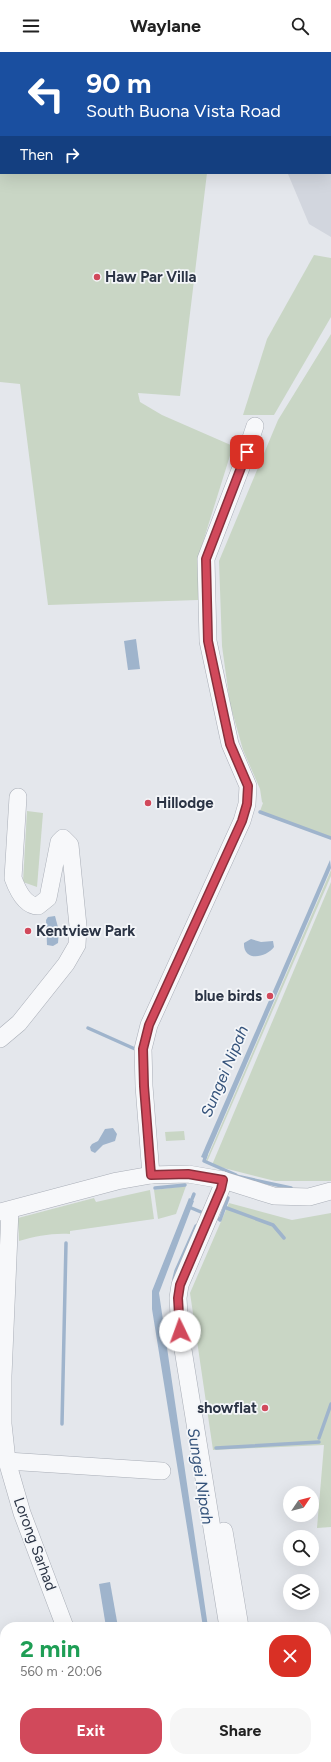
<!DOCTYPE html>
<html lang="en">
<head>
<meta charset="utf-8">
<style>
	body { margin:0; font-family:Figtree,sans-serif; background:#f6f6f6; color:#222; height:100vh; display:flex; flex-direction:column; font-size:15px; white-space:nowrap }
	* { box-sizing:border-box; margin:0 }
	p { font-size:13px; color:#767676 }
	.icon { flex:none; width:22px; height:22px; fill:none; stroke:currentColor; stroke-width:2; stroke-linecap:round; stroke-linejoin:round }
	.map { position:relative; flex:1; overflow:hidden }
	.sheet { position:absolute; left:0px; top:1570px; width:331px; height:140px; display:flex; flex-direction:column; background:#fff; border-radius:16px 16px 0 0; box-shadow:0 4px 16px #0002 }
	.sheet>* { flex:none }
	.guide { position:absolute; left:0px; top:0px; width:331px; height:122px; box-shadow:0 4px 16px #0002; background:#1a4fa0; color:#fff; overflow:hidden }
	.needle { width:26px; rotate:55deg }
	.tools { position:absolute; left:283px; top:1434px; display:grid; gap:8px }
	.tools a { display:grid; place-items:center; width:36px; height:36px; border-radius:50%; background:#fff; box-shadow:0 4px 16px #0002; font-size:20px }
	.pin { position:absolute; display:grid; place-items:center; width:34px; height:34px; color:#fff; margin:-17px; border-radius:8px; box-shadow:0 2px 6px #0006 }
	.me { position:absolute; width:44px; margin:-22px; rotate:357deg; stroke-linejoin:round; filter:drop-shadow(0 0 3px #0008) }
	.turn { display:flex; align-items:center; gap:14px; height:84px; padding:0 20px; font-size:18px }
	.turn .icon { width:52px; height:52px; stroke-width:2.5 }
	.turn b { display:block; font-size:28px; line-height:34px }
	.then { display:flex; align-items:center; height:38px; padding:0 20px; background:#0003; gap:8px; font-size:15px }
	.round { display:grid; place-items:center; flex:none; width:42px; height:42px; border-radius:16px; background:#f6f6f6 }
	.head { display:flex; align-items:center; justify-content:space-between; height:68px; padding:0 20px }
	h1 { font-size:24px; font-weight:700; line-height:30px; color:#1e9e55 }
	.button { display:flex; gap:8px; margin-top:auto; padding:8px 20px }
	.button a { flex:1; height:46px; border-radius:16px; background:#d1495b; color:#fff; font-size:16px; font-weight:700; line-height:46px; text-align:center }
	.button a+a { background:#f6f6f6; color:#222 }
	header { display:flex; justify-content:space-between; align-items:center; height:52px; padding:0 20px; background:#fff; font-size:18px; font-weight:700 }
	.map>svg:first-child { display:block }
</style>
</head>
<body>
<header><svg class="icon" aria-label="menu" viewBox="0 0 24 24"><path d="M4 6h16M4 12h16M4 18h16"/></svg>Waylane<svg class="icon" aria-label="search" viewBox="0 0 24 24"><circle cx="10" cy="10" r="6"/><path d="M15 15l6 6"/></svg></header>
<div class="map">
<svg width="331" height="1710" viewBox="0 0 331 1710">
	<rect width="100%" height="100%" fill="#e4e7ec"/>
	<path fill="#d2d6de" d="M223,0h108v185l-22,-13 -21,-50 42,-1v-120z"/>
	<g fill="#c9d6c5">
		<path d="M0,0l179,1h-178v120h206l-27,223 -42,-3 2,9 22,13 71,31 -35,112v42l-150,5 -28,-221 -20,-2z"/>
		<path d="M314,203l17,3v59l-57,98h-31l24,-76z"/>
		<path d="M331,282v503l-71,-26 3,-8 -1,-1 -2,-13 -17,-39 -13,-46 -8,-58 -3,-85 59,-141z"/>
		<path d="M27,759l16,2 -6,74 -14,-5z"/>
		<path d="M331,818v6l-124,286 -2,1z"/>
		<path d="M331,830v299h-56l-63,-16z"/>
		<path d="M184,1079l1,9 -19,1 -1,-9z"/>
		<path d="M186,1134l-10,28 -18,5 -4,-29z"/>
		<path d="M150,1138l4,29 -84,12v3c-18,-1 -34,2 -51,7l-1,-23 76,-20 2,4z"/>
		<path d="M229,1151l63,17 39,-7v314l-14,1 7,-83 -111,5 -23,-157z"/>
	</g>
	<g fill="#9fb4cc">
		<path d="M136,587l4,30 -12,1 -4,-29z"/>
		<path d="M330,808l1,8 -125,291 -5,-2z"/>
		<path d="M55,864l4,15 -1,12 -5,3 -6,-1 -1,-25 2,-3z"/>
		<path d="M251,887l10,3 12,-1 1,6c-8,11 -31,15 -30,-4z"/>
		<path d="M113,1076l4,6 -2,7 -12,4 -8,8 -4,-2 -1,-4 2,-3 6,-3 7,-12z"/>
		<path d="M189,1146l5,3 -35,92 49,334h-5l-51,-318v-18z"/>
		<path d="M110,1530l8,45h-12l-7,-43z"/>
	</g>
	<g fill="none" stroke-linecap="round" stroke-linejoin="round">
		<g stroke="#9fb4cc" stroke-width="3.5">
			<path d="M260,760l71,26"/>
			<path d="M88,976l47,21"/>
			<path d="M206,1103l-2,6 32,14"/>
			<path d="M236,1124l55,12"/>
			<path d="M155,1136l30,-3"/>
			<path d="M190,1152l4,-10"/>
			<path d="M189,1155l12,5"/>
			<path d="M224,1155l49,18 11,13"/>
			<path d="M219,1167l1,1 8,-22"/>
			<path d="M174,1227l2,-8 20,-45"/>
			<path d="M62,1372l4,-181"/>
			<path d="M319,1386l12,-34"/>
			<path d="M216,1396l103,-6"/>
		</g>
		<defs>
			<g id="minor">
				<path d="M0,987l19,-16 47,-59 11,-19 1,-19 -8,-81 -7,-7 -4,4 -11,56 -10,8c-13,0 -21,-17 -25,-28l5,-81"/>
				<path d="M151,1123l-7,-89 -1,-37 6,-24 93,-204 5,-17 1,-18 -18,-42 -22,-103 -2,-82 36,-94 13,-39"/>
				<path d="M223,1128l-2,9 -41,96 -2,13 2,33 48,296"/>
				<path d="M10,1158l-7,166v48l4,37 15,52 43,114"/>
				<path d="M0,1160l117,-31 34,-6 37,-1 35,6 51,16 35,1 22,-6"/>
				<path d="M7,1409l155,10"/>
				<path d="M224,1479l16,96"/>
				<path d="M0,1637l5,1"/>
				<path d="M166,1705l1,5"/>
				<path d="M252,1705v5"/>
				<path d="M24,1710v-5"/>
			</g>
		</defs>
		<use href="#minor" stroke="#a9aeb7" stroke-width="18"/>
		<use href="#minor" stroke="#f7f8fa" stroke-width="17"/>
	</g>
	<g fill="none" stroke-linecap="round" stroke-linejoin="round">
		<defs>
			<path id="route" d="M180,1279l-2,-33 2,-13 41,-96 2,-9 -35,-6 -37,1 -7,-89 -1,-37 6,-24 93,-204 5,-17 1,-18 -18,-42 -22,-103 -2,-82 41,-107"/>
		</defs>
		<use href="#route" stroke="#882f3b" stroke-width="10"/>
		<use href="#route" stroke="#d1495b" stroke-width="7"/>
	</g>
	<g fill="#d1495b" stroke="#f4f6f9" stroke-width="1.5">
		<circle cx="97" cy="225" r="4"/>
		<circle cx="148" cy="751" r="4"/>
		<circle cx="28" cy="879" r="4"/>
		<circle cx="270" cy="944" r="4"/>
		<circle cx="265" cy="1356" r="4"/>
	</g>
	<g text-anchor="middle" stroke-width="3.5" stroke-linejoin="round" paint-order="stroke">
		<g font-size="15" font-weight="bold" fill="#2b3445" stroke="#f4f6f9" text-anchor="start">
			<text x="105" y="230">Haw Par Villa</text>
			<text x="156" y="756">Hillodge</text>
			<text x="36" y="884">Kentview Park</text>
			<text x="262" y="949" text-anchor="end">blue birds</text>
			<text x="257" y="1361" text-anchor="end">showflat</text>
		</g>
		<g font-size="15" fill="#2b3445" stroke="#f4f6f9">
			<text transform="translate(35 1492) rotate(70)" y="5">Lorong Sarhad</text>
		</g>
		<g font-size="16" font-style="italic" fill="#34527a" stroke="#f4f6f9">
			<text transform="translate(224 1019) rotate(-67)" y="6">Sungei Nipah</text>
			<text transform="translate(201 1424) rotate(81)" y="6">Sungei Nipah</text>
		</g>
	</g>
</svg>
<div class="tools">
<a><svg class="needle" viewBox="-14 -14 28 28"><path d="M0-13l5 13h-10z" fill="#e53935"/><path d="M0 13l5-13h-10z" fill="#767676"/></svg></a>
<a><svg class="icon" aria-label="search" viewBox="0 0 24 24"><circle cx="10" cy="10" r="6"/><path d="M15 15l6 6"/></svg></a>
<a><svg class="icon" aria-label="layers" viewBox="0 0 24 24"><path d="M12 4l9 5-9 5-9-5zM3 14l9 5 9-5"/></svg></a>
</div>
<div class="pin" style="left:247px;top:400px;background:#d93025"><svg class="icon" aria-label="arrive" viewBox="0 0 24 24"><path d="M6 21V4h12l-3 4 3 4H6"/></svg></div>
<svg class="me" style="left:180px;top:1279px" viewBox="-20 -20 40 40"><circle r="19" fill="#fff"/><path d="M0-13L10 11 0 6-10 11z" fill="#d1495b"/></svg>
<div class="guide">
<div class="turn"><svg class="icon" aria-label="left" viewBox="0 0 24 24"><path d="M17 20v-9H6M10 6l-5 5 5 5"/></svg><div><b>90 m</b>South Buona Vista Road</div></div>
<div class="then">Then<svg class="icon" aria-label="right" viewBox="0 0 24 24"><path d="M7 20v-9h11M14 6l5 5-5 5"/></svg></div>
</div>
<section class="sheet">
<div class="head"><div><h1>2 min</h1><p>560 m · 20:06</p></div><a class="round" style="background:#d93025;color:#fff"><svg class="icon" aria-label="close" viewBox="0 0 24 24"><path d="M6 6l12 12M18 6L6 18"/></svg></a></div>
<div class="button"><a>Exit</a><a>Share</a></div>
</section>
</div>
</body>
</html>
